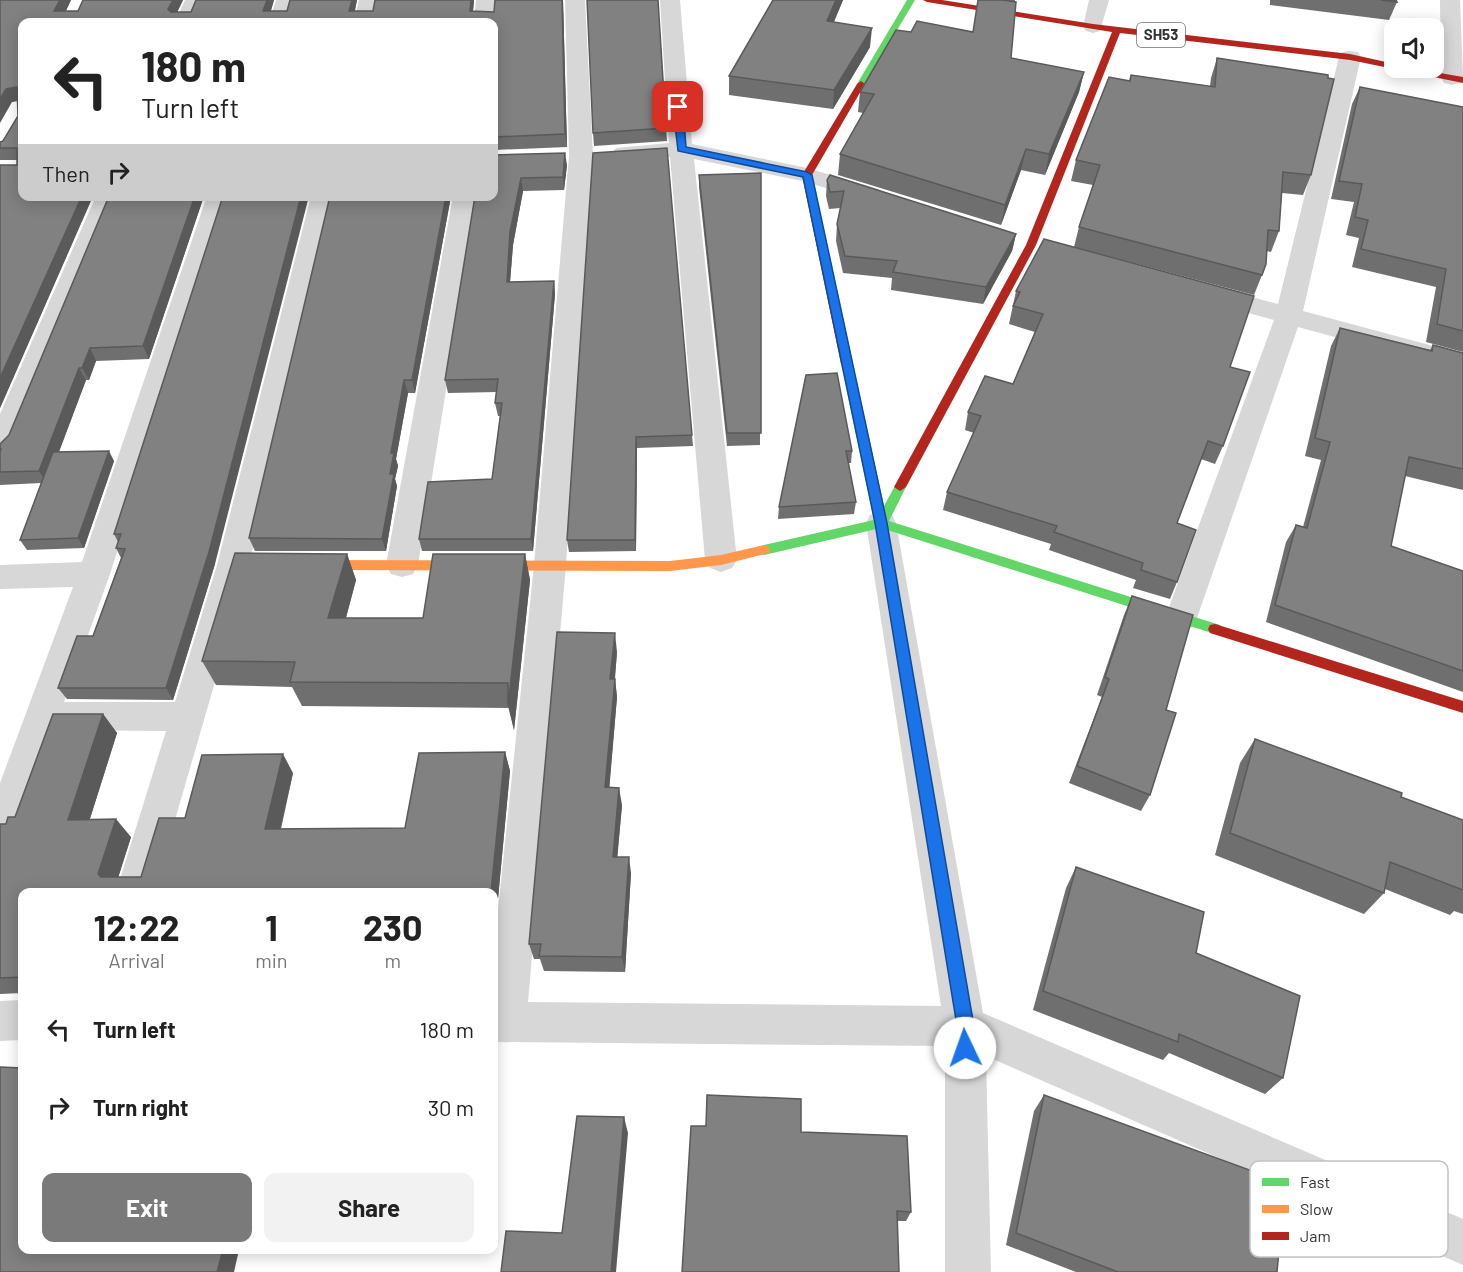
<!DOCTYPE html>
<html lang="en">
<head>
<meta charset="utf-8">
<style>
	body { margin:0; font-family:Barlow,sans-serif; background:#f2f2f2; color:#222; height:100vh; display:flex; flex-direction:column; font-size:22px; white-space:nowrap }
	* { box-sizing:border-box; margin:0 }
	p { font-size:20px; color:#767676 }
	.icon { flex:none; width:33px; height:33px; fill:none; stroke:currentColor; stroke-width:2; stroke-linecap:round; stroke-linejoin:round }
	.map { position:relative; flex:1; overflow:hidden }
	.sheet { position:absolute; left:18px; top:888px; width:480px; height:366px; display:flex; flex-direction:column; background:#fff; border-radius:12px; box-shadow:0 3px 15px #0003 }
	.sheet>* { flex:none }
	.top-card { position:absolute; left:18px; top:18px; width:480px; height:183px; border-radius:12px; box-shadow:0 3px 15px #0003; background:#fff; color:#222; overflow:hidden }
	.buttons { position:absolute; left:1384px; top:18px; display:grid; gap:12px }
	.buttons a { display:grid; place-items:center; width:60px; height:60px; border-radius:12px; background:#fff; box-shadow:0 3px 15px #0003; font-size:30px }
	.pin { position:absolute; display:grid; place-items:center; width:51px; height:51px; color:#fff; margin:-26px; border-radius:12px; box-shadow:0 3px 9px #0006 }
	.me { position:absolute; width:66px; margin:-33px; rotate:357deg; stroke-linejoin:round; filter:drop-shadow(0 0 4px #0008) }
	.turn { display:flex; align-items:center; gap:21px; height:126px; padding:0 24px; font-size:27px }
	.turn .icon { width:78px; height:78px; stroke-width:2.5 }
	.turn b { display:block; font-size:42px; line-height:51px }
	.then { display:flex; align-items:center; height:57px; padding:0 24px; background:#0003; gap:12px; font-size:22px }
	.eta { display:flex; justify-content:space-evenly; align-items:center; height:102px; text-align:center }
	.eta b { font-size:36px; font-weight:700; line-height:42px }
	.primary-button { display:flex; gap:12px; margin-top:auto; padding:12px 24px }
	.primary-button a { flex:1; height:69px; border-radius:12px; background:#7a7a7a; color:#fff; font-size:24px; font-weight:700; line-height:69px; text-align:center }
	.primary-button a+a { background:#f2f2f2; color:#222 }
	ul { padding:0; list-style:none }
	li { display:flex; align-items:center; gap:18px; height:78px; padding:0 24px }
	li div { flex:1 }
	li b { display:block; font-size:22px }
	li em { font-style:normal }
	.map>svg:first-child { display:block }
</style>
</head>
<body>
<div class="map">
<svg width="1463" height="1272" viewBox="0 0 1463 1272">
	<rect width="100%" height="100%" fill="#fff"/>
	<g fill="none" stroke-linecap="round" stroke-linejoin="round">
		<g fill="#d7d7d7" fill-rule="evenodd">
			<path d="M185,0h20l-10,22h-20z"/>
			<path d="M276,0h20l-7,22h-20z"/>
			<path d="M359,0h20l-5,22h-20z"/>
			<path d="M476,0h20l-2,23 -20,-1z"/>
			<path d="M565,0h20l8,156 -27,409 -38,437 413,4 -75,-483 4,-8 11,-3 11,3 4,8 87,490 480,206v46l-477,-209 5,216h-46v-226l-451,-4v-94l40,-383 35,-409z"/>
			<path d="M660,0h20l12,144 115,24 72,21 3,5 -3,5 -9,2 -68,-20 -108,-22 43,401 -5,8 -11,4 -11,-4 -5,-8 -35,-403 -46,3 -8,-2 -4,-5 4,-5 53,-5z"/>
			<path d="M1089,0h20l-9,31 -7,2 -7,-2 -3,-4z"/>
			<path d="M1440,0h20l3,78 -3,5 -8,2 -8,-2 -3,-5z"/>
			<path d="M1350,51l8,1 3,5 -58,254 160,43v18l-165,-45 -101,291 -4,9 -12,4 -12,-4 -4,-9 109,-298 -76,-21 -4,-6 4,-6 9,-2 71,19 61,-247 3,-5z"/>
			<path d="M96,196h24l-105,251 -5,7 -10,3v-43z"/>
			<path d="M207,196h24l-121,378 -46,128h111l42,-137 94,-369h24l-86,369 -95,327h-38l50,-161 -111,-1 -37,102 -5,12 -13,4v-65l73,-196 -73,2v-24l82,-3z"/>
			<path d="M453,196h24l-59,369 -5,9 -11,3 -11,-3 -5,-9z"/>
			<path d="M22,1000v40l-22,1v-40z"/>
		</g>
		<g fill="#63d668" fill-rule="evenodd">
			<path d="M907,0h8l-50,84 -7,2 -1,-2z"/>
			<path d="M847,360l6,4 31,142 12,-22 4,-1 6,4 -17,34 331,104 2,4 -2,4 -5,1 -334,-106 -117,27 -5,-2 -1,-3 6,-5 110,-25 -33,-156z"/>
		</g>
		<path fill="#ff974d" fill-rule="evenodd" d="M764,545l5,2 1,3 -1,3 -48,12 -51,6 -364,-1 -6,-5 6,-5 364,1 51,-6z"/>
		<g fill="#b3261e" fill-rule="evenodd">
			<path d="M923,0h19l151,24 257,30 45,10v4h16l52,9v6l-113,-23 -230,-27 -84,212 -130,242 -6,4 -6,-4 132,-242 86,-213 -185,-30z"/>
			<path d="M861,81l4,3 -53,91 41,189 -6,4 -6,-4 -39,-189 55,-91z"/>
			<path d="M1215,624l248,77v12l-253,-80 -2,-4 2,-4z"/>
		</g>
	</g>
	<g fill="#6f6f6f">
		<path d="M0,0h71l-5,11h12l5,-11h100l-6,12h14l5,-12h78l-3,11h16l70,-11 -2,11h18l101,-11 -1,11 21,1 1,-12h68l4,147 -73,3v-128l-472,174h71l-93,212v-243h17v-5h-17v-18l3,-1 15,-25v-15l-6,1z"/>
		<path d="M658,0l9,141 -73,5 -1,-13z"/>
		<path d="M773,0h70l-9,22 36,25 -37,62 -104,-14v-19z"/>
		<path d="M978,0h37l-4,58 73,14 -5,20 -34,83 -24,-5 -20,55 -163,-50 2,-21 23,-41 -5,-1 2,-20 51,-60h62z"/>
		<path d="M1270,0h126l1,2 -8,18 -119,-15z"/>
		<path d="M1217,58l94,117 -8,20 -21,-2 -3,38 -8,21 -5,-1 -4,24 -8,20 -180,-48 5,-20 14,-42 -22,-4 5,-21 53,-79 2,-6 79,11 1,-8z"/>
		<path d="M1360,87l103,20v245l-37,-10 10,-55 -84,-20 7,-29 -13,-3 8,-33 -23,-3 21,-95z"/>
		<path d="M593,153l99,282 1,11 -56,2 -1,103 -67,1 -2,-12z"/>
		<path d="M494,155l73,10 -3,25 -41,1 -10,54 -3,37 44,-1 1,13 -22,257h-111l-3,-12 73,-60 8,-63h-2l-3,-13 2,-11 -49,1 -3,-13z"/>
		<path d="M761,173l-1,272 -33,1 -28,-259v-12z"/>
		<path d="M827,180l189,54 -4,17 -29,53 -92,-14 1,-12 -49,-5 -7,-32 1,-17 4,-16 -12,1 -3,-13z"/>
		<path d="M109,196h95l-55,163 -53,2 -7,19h-3l-27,72 55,9 -30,87 -57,2 -7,-10 21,-57 -41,2v-41l9,-9z"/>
		<path d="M223,196l-8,368 -42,136 -106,-1 -9,-11 35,-52 28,-78 -5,-10 2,-6 -4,-8z"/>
		<path d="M451,196l-36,197h-7l-12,66 2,7 -3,13 2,7 -11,65h-131l-6,-13z"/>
		<path d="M1044,239l186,128 -7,79 -8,18 -14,-5 -24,64v59l-7,17 -37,-11 3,-8 -87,-30 2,-6 -108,-34 4,-18 27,-59 -9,-3 3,-18 45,-28 22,-52 -26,-8 7,-33z"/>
		<path d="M1340,328l90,22 3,-5 30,8v137l-58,-14 -14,70 72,25v121l-197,-70 20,-80 10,-17 7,2 18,-67 -16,-4 26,-110z"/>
		<path d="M806,375l46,76 -1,12h-3l8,39 -2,12 -76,5 1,-12z"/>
		<path d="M347,554l9,26 -10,38h77l102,-64 5,26 -16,150 -5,-22 -207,-2 -10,-19 -76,-2 -14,-24z"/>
		<path d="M1132,596l34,114 -16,85 -9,16 -72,-28 33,-86 -5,-2 27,-80z"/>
		<path d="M617,652l-2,27 2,18 -8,91 13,17 -5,52 14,16 -6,99 -81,-1 -4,-12h-6l-5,-15z"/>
		<path d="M103,714l14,19 -27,86 41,18 -13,40h23l44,-59 108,-45 -12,56 124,-1 100,-76 5,19 -16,170 -472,-49v101l-22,1v-170h6l9,-7z"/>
		<path d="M1255,739l146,58 62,23v94l-9,-3 -4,4 -65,-26 -1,4 -20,21 -149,-59 25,-92z"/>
		<path d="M1076,867l120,86 87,125 -18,16 -96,-41 -6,7 -130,-50 33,-122z"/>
		<path d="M1044,1095l233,177h-201l-70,-27 28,-134z"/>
		<path d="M801,1132l110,80 -5,9h-9z"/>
	</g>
	<g fill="#5a5a5a">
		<path d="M60,0h11l-11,22 -6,-11z"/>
		<path d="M173,0h10l-10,21 -5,-12z"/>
		<path d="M267,0h7l-7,22 -4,-11z"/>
		<path d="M352,0h5l-5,22 -3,-11z"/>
		<path d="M471,0h3l-2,22 -2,-11z"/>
		<path d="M562,0h1l4,147 -2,-13z"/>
		<path d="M836,0h7l-17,40 1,-19z"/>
		<path d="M872,28l-2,19 -37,62 1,-19z"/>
		<path d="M1084,72l-5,20 -34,83 4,-21z"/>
		<path d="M17,87l5,12 -10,3 -12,21v-24l6,-10z"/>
		<path d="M1026,149l-5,21 -20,55 4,-20z"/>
		<path d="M565,153l2,12 -3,25 -1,-13z"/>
		<path d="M521,178l2,13 -10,54 -4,50 -2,-13 3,-50z"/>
		<path d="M82,196h11l-93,212v-30z"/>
		<path d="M195,196h9l-55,163 -6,-13z"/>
		<path d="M301,196h8l-94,368 -42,136 -7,-12z"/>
		<path d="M446,196h5l-36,197 -3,-13z"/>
		<path d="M1016,234l-4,17 -29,53 3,-17z"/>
		<path d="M554,281l1,13 -22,257 -2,-12z"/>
		<path d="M90,348l6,13 -7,19 -7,-12z"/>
		<path d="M79,368l7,12 -39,103 -8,-12z"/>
		<path d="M404,380l4,13 -12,66 2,7 -3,13 2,7 -11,65 -4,-12 8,-65 1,-21z"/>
		<path d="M636,437l1,11 -1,103 -1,-11z"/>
		<path d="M109,451l5,10 -30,87 -6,-10z"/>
		<path d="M347,554l9,26 -17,63 -11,-25z"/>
		<path d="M525,554l5,26 -16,150 -6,-24z"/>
		<path d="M615,633l2,19 -4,45 -3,-18z"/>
		<path d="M615,679l2,18 -9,107 -3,-17z"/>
		<path d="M103,714l14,19 -33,104 -16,-17z"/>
		<path d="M505,752l5,19 -16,170v-49h-3z"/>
		<path d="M283,754l10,19 -17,74 -11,-18z"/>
		<path d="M619,788l3,17 -6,68 -3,-16z"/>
		<path d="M116,819l15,18 -17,54 -16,-17z"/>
		<path d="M629,857l2,16 -6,99 -3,-15z"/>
		<path d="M624,1117l4,16 -12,139h-5z"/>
		<path d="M223,1250h16l-5,22h-17z"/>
	</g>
	<g fill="#818181" stroke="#5a5a5a" stroke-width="1.5">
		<path d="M0,0h60l-6,11h24l5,-11h90l-5,9 3,3h20l5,-12h71l-4,11h24l3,-11h62l-3,11h24l2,-11h96l-1,11 24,1 1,-12h67l3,134 -71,3v-115h-472v174h60l-82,182v-213h17v-17h-17v-6l3,-1 15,-25 -1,-29 -11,2 -6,10z"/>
		<path d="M587,0h71l8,128 -73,5z"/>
		<path d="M773,0h63l-9,21 45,7 -38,62 -105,-14z"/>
		<path d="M978,0h24l14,2 -5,56 73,14 -35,82 -23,-5 -21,56 -165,-51 34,-60 -14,-2 36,-62 15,2 6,-11 56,11z"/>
		<path d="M1381,0h15l1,2z"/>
		<path d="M1217,58l111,17v3l6,1 -23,96 -28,-3 -4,59 -11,-1 -2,34 -4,11 -183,-48 21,-62 -24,-5 33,-83 21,4 1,-6 84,12z"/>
		<path d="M1360,87l103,20v224l-26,-7 9,-55 -85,-20 7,-29 -13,-3 7,-33 -23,-3z"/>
		<path d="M667,148l25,287 -56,2 -1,103h-68l26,-387z"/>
		<path d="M565,153l-2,24 -42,1 -11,54 -3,50 47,-1 -23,258h-112l9,-57 64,-3 10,-76h-7l3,-24 -53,1 30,-184h19v-41z"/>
		<path d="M761,173v260h-34l-28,-258z"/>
		<path d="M830,175l186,59 -30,53 -93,-15 4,-11 -52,-5 -8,-32 7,-33 -14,1 -3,-12z"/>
		<path d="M109,196h86l-52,150 -53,2 -8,20h-3l-40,103 -39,1v-20l1,-3h-1v-5l9,-9z"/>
		<path d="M223,196h78l-92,356 -43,136h-108l19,-52h16l32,-87 -9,-1 5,-14h-7z"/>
		<path d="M330,196h116l-34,184h-8l-13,73h3l-4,21h4l-12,65 -133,-1z"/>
		<path d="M1044,239l210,57 -24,71 20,5 -27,74 -15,-5 -31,82 19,7 -19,52 -36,-12 2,-7 -89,-31 3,-6 -110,-34 34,-76 -13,-4 17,-36 28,8 30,-70 -30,-8 7,-14 -4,-1z"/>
		<path d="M1340,328l92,23 1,-6 30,8v116l-54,-12 -18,89 72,25v100l-188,-66 21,-80 11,3 23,-86 -15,-4z"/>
		<path d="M837,373l15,78h-6l10,51 -77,5 27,-132z"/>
		<path d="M109,451l-31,87 -58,2 33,-88z"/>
		<path d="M235,553l112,1 -19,64h95l10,-64h92l-17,152v-23l-218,-1 5,-20 -93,-1z"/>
		<path d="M1132,596l61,19 -27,95 10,3 -26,82 -73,-29 32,-87 -4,-2z"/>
		<path d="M557,632l58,1 -5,46h5l-10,108 14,1 -6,69h16l-7,100 -83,-1 2,-12h-12z"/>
		<path d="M53,714h50l-35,106 48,-1 -18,55 3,3h40l18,-59h26l17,-63 81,-1 -18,75 140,-1 14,-75 86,-1 -14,140h-469v85l-22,1v-154h6l2,-7h7z"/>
		<path d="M1255,739l147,54 -1,4 62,23v70l-73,-28 -6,31 -154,-60z"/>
		<path d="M1076,867l128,45 -8,41 104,43 -17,82 -104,-44 -1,8 -135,-51z"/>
		<path d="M0,1067l22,1v182h201l-6,22h-217z"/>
		<path d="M707,1095l94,4v33l106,4 4,76 -14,-1 2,61h-217l9,-146h15z"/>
		<path d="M1044,1095l241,88 -8,89h-159l-102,-39z"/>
		<path d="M577,1116l47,1 -13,155h-110l5,-41 56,2z"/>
	</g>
	<path fill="#1a73e8" stroke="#114b97" stroke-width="1.5" d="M678,104l5,3 3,40 121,25 5,3 75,348 87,503v22l-3,6 -6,3 -6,-3 -2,-6v-22l-82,-503 -72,-346 -125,-26 -5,-44z"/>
	<g text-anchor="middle" stroke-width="6" stroke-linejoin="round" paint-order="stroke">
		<rect fill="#fff" stroke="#707070" stroke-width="1.5" x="1137" y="23" width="48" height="24" rx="4.5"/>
		<g font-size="15" font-weight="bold" fill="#333">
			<text x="1161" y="40">SH53</text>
		</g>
	</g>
	<rect x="1250" y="1161" width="198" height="96" rx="9" fill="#fff" stroke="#c2c2c2" stroke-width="1.5"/>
	<rect x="1262" y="1178" width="27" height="8" fill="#63d668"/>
	<rect x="1262" y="1205" width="27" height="8" fill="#ff974d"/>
	<rect x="1262" y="1232" width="27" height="8" fill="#b3261e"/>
	<g font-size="16" fill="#333">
		<text x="1300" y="1188">Fast</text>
		<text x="1300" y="1215">Slow</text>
		<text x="1300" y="1242">Jam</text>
	</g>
</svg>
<div class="buttons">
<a><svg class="icon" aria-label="sound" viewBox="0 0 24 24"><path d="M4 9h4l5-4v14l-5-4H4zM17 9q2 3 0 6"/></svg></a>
</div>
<div class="pin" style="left:678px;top:107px;background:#d93025"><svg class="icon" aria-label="arrive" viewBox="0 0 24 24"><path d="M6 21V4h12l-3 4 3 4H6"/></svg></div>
<svg class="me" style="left:965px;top:1048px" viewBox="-20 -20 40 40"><circle r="19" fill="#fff"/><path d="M0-13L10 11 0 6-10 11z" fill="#1a73e8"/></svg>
<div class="top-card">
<div class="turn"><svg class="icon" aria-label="left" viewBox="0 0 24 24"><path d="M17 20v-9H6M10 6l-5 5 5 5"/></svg><div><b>180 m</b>Turn left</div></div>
<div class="then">Then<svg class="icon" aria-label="right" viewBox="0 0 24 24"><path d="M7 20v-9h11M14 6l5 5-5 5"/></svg></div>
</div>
<section class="sheet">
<div class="eta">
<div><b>12:22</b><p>Arrival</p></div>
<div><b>1</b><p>min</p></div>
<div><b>230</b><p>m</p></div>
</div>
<ul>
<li><svg class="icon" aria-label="left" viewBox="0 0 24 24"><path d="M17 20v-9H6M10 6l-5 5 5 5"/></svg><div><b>Turn left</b></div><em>180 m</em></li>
<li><svg class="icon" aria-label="right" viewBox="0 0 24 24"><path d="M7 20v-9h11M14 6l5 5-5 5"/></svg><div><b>Turn right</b></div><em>30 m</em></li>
</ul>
<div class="primary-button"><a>Exit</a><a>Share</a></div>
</section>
</div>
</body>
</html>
